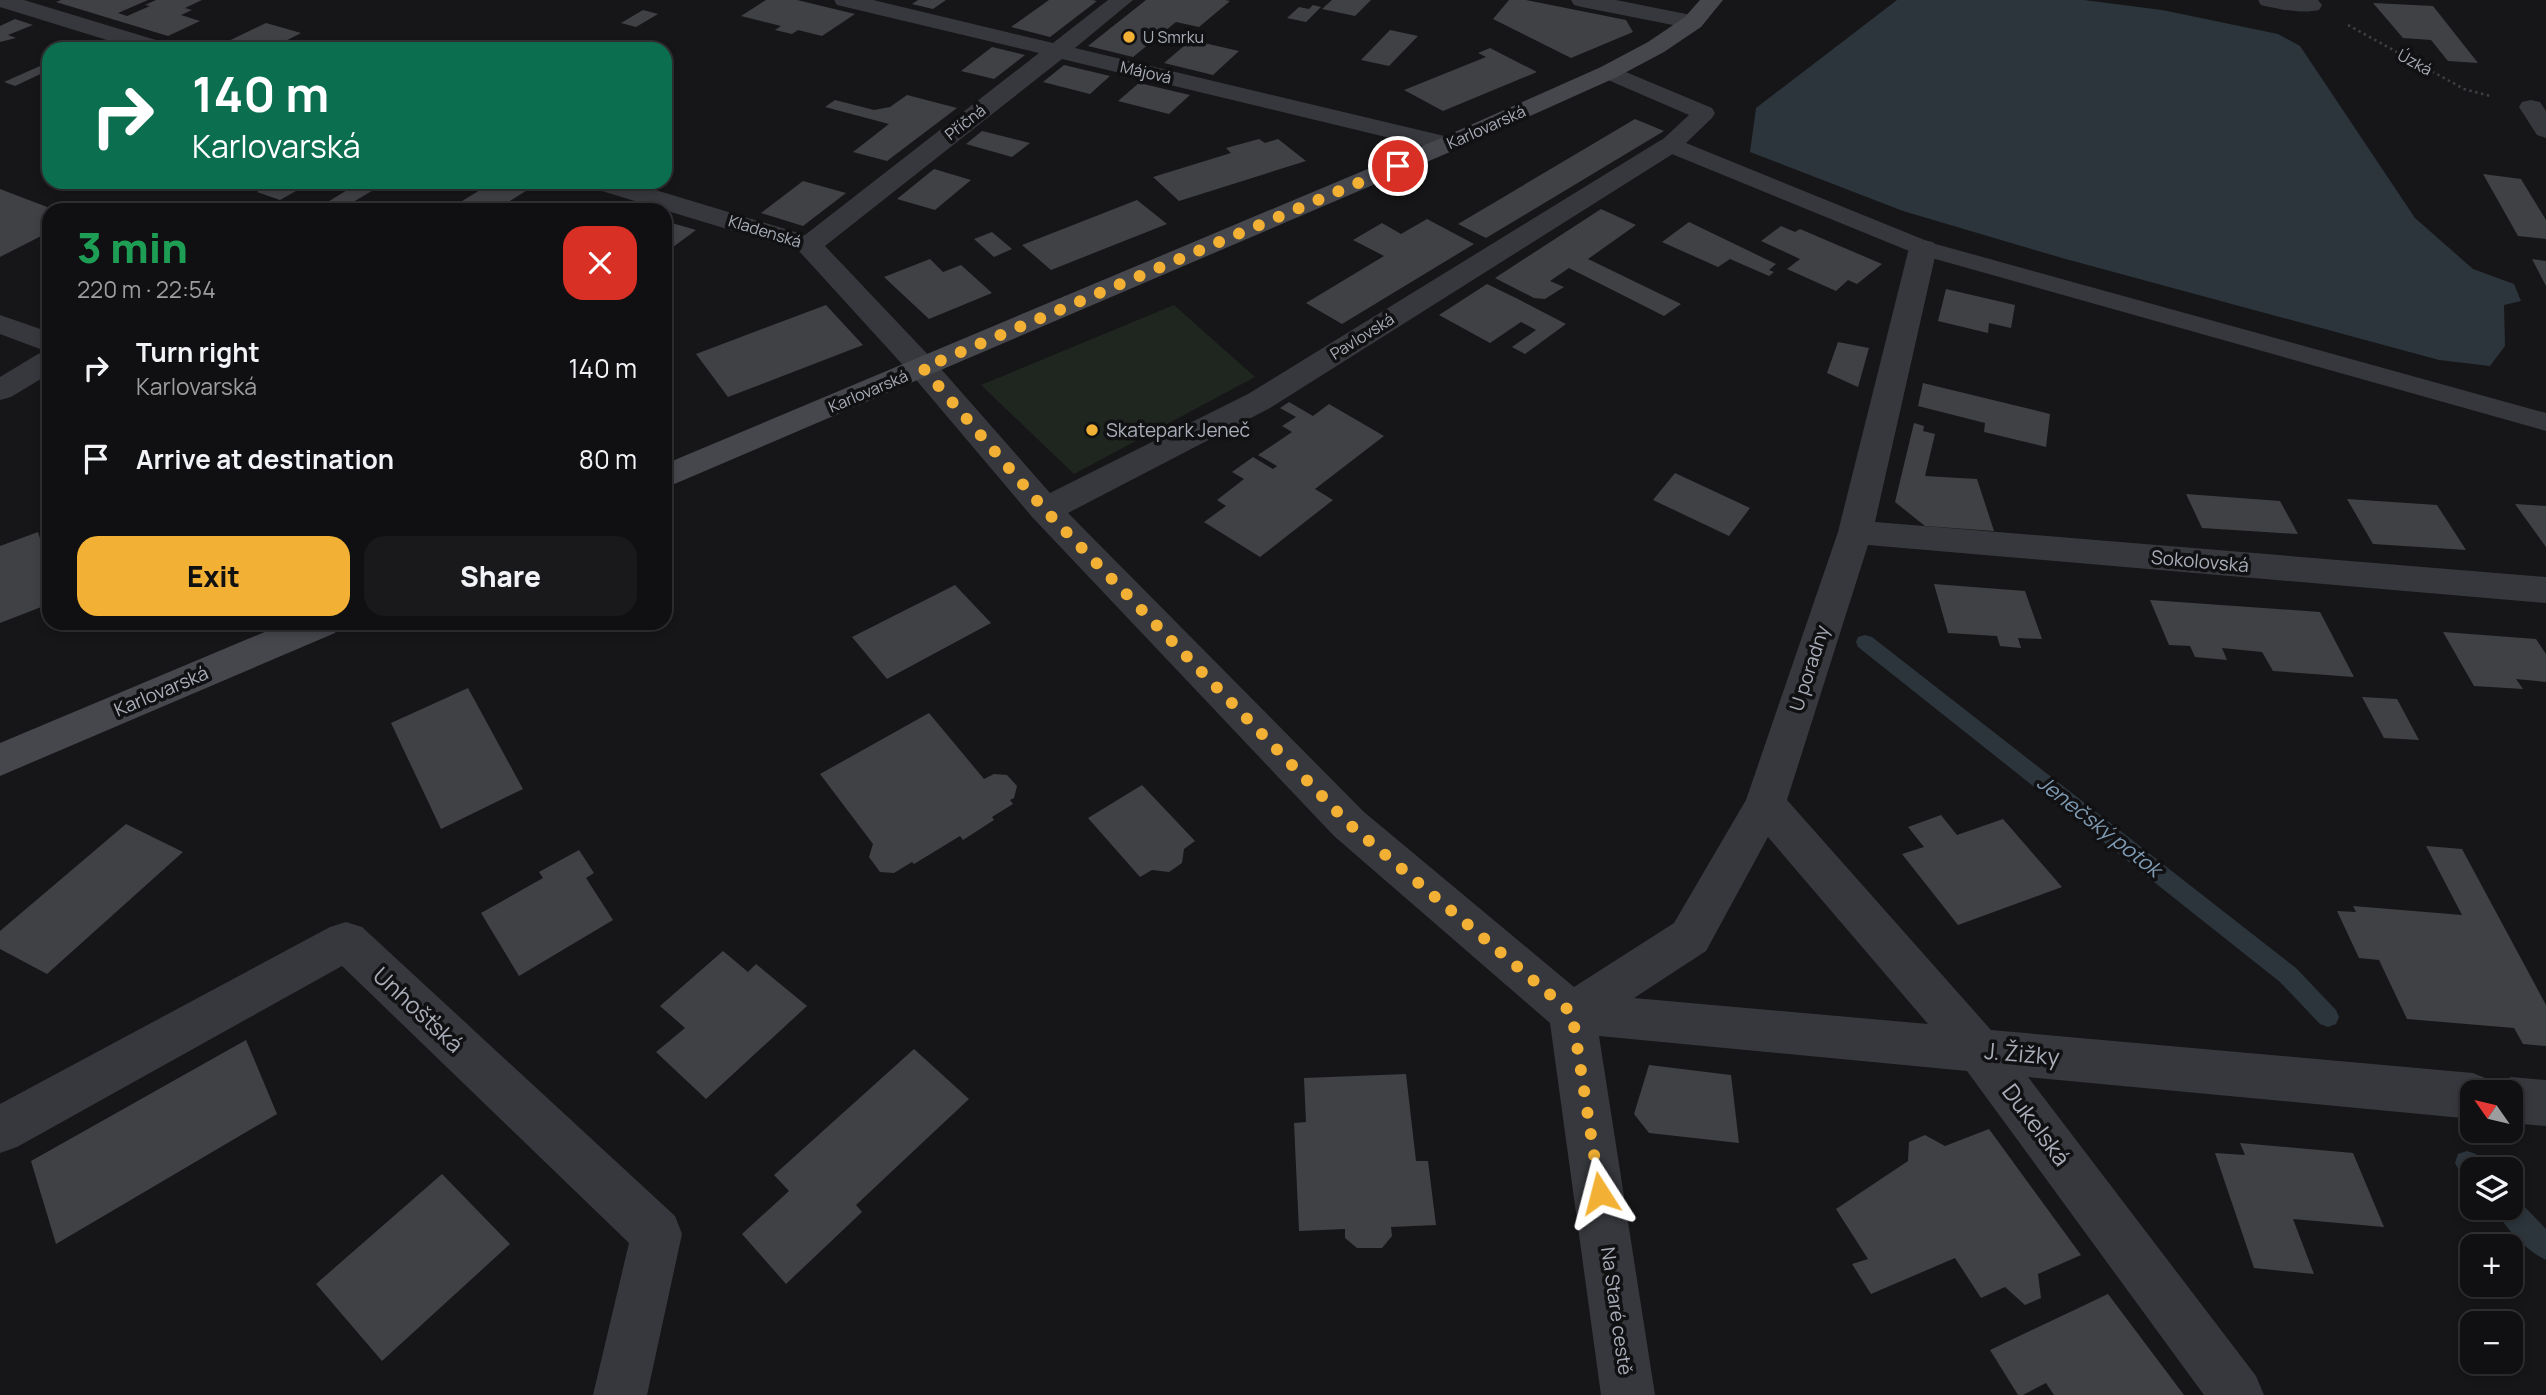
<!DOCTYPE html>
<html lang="en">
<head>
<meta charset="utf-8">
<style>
	body { margin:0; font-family:Manrope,sans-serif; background:#19191b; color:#f1f3f6; height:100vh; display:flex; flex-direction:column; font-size:26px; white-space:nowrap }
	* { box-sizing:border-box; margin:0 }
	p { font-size:23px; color:#9c9d9f }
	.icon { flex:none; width:38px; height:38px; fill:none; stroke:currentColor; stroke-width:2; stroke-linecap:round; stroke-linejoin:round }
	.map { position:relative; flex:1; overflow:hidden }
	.sheet { position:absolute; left:42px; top:203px; width:630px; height:427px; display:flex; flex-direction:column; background:#101012; border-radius:21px; box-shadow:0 4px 10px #0003,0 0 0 2px #303032 }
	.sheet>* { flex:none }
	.hud { position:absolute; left:42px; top:42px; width:630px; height:147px; border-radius:21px; box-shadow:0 4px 10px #0003,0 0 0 2px #303032; background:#0b6e4f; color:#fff; overflow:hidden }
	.needle { width:46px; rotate:304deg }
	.controls { position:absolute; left:2460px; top:1080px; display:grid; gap:14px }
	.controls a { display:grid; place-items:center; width:63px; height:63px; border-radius:14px; background:#101012; box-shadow:0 4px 10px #0003,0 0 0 2px #303032; font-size:35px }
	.pin { position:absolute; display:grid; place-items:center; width:60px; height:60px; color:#fff; margin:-30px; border:4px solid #fff; border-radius:50%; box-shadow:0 2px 7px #0007 }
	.me { position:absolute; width:77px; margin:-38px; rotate:351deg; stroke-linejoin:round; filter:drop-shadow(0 0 5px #0008) }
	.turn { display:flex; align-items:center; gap:24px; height:147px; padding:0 35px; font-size:32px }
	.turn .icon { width:91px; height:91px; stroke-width:2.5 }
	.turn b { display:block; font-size:49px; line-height:60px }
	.round { display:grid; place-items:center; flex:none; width:74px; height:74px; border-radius:21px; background:#19191b }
	.summary { display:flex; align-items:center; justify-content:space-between; height:119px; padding:0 35px }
	h1 { font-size:42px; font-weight:800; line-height:52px; color:#1e9e55 }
	.cta { display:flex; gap:14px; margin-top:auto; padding:14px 35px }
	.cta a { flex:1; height:80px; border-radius:21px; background:#f2b134; color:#111; font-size:28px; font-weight:800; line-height:80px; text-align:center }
	.cta a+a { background:#19191b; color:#f1f3f6 }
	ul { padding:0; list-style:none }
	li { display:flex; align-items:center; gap:21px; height:91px; padding:0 35px }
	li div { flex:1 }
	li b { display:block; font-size:26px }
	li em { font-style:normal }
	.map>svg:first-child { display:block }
</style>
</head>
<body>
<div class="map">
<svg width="2546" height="1395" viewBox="0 0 2546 1395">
	<rect width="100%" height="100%" fill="#161618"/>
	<path fill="#1e261f" d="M1174,305l81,72 -181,97 -93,-89z"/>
	<path fill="#2c353c" d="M1897,0h187l78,10 116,24 22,12 115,172 58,51 41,15 7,17 -17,4 1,41 -15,20 -51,-6 -377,-102 -159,-47 -153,-59 6,-44z"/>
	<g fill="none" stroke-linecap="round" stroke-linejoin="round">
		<g fill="#2c353c" fill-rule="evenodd">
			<path d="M1865,635l7,2 424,331 40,42 3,7 -3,7 -8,3 -8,-3 -40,-42 -422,-335 -2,-5 2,-5z"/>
			<path d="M2467,1151l9,3 9,15h-12v13l-9,-3 -9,-16 3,-9z"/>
			<path d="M2511,1197l6,2 29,30v31c-18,-8 -44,-34 -50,-52h15z"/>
		</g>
	</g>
	<g fill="#404145">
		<path d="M61,0h87l-30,13 9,3 23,-10 -5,-1 11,-5h46l-17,8 7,2 -11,5 19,6 -32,15 -112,-34z"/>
		<path d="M766,0h31l58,14 -33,22 -24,-6 -6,4 -17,-4 6,-4 -40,-10z"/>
		<path d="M918,0h28l-13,9 -21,-5z"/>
		<path d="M1049,0h43l5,1 -47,36 -39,-10z"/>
		<path d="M1146,0h79l5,1 -31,26 -23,-5 -43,35 -45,-11z"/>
		<path d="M1332,0h39l-16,16 -33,-7z"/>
		<path d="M1509,0h17l100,20 7,12 -62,26 -78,-39z"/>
		<path d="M2373,3l60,3 45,57 -30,-2 -17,-21 -28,-2z"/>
		<path d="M1313,5l8,2 -15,15 -19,-4 12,-11 10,2z"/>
		<path d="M643,10l15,4 -22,13 -15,-4z"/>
		<path d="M15,19l18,6 -25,10 8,3 -16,4v-16z"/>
		<path d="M266,23l35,10 -31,16h-58z"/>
		<path d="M1390,30l28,6 -29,30 -28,-6z"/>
		<path d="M363,40l5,2 -5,2 11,3 -29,2z"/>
		<path d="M1191,40l48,11 -26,24 -49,-12z"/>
		<path d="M992,47l33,8 -31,24 -33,-8z"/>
		<path d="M1490,48l47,24 -94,39 -39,-21 82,-33 -8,-4z"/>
		<path d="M49,62v8l-34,16 -11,-4z"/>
		<path d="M1064,65l46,11 -20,18 -47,-12z"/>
		<path d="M1139,83l51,12 -21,19 -51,-13z"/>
		<path d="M907,95l50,13 -70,53 -34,-9 36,-28 -64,-17 10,-7 39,10 16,-3z"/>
		<path d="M1635,119l29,12 -178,107 -28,-14z"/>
		<path d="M982,131l48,12 -18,14 -46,-13z"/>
		<path d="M1259,139l6,4 13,-4 28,22 -127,40 -26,-24 78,-24 -5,-5z"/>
		<path d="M934,169l37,11 -36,30 -38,-11z"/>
		<path d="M2483,174l38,5 25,41v19l-28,-3z"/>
		<path d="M803,181l43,12 -43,33 -42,-13z"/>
		<path d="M132,182h40l-16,9z"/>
		<path d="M274,182h38l-32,18 -23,-8z"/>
		<path d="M387,182l-44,26 -17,-5 26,-16 -15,-5z"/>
		<path d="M493,182h47l-44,28 -23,-5 -6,4 -13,-3z"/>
		<path d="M0,189l55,21h-6v22l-49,25z"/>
		<path d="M1137,200l30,24 -116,46 -29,-25z"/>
		<path d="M1601,209l35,16 -48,34 93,45 -17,12 -95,-48 -19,13 14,6 -19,12 -11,-1 -39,-20z"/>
		<path d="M1427,219l47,25 -132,80 -36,-21 78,-47 -31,-16 29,-17 19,11z"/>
		<path d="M665,221l31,9 -31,23z"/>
		<path d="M1689,222l87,42 -7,6 5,2 -5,4 -39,-17 -12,8 -56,-25z"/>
		<path d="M1781,226l14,6 5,-3 82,35 -25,20 -9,-4 -12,11 -49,-22 13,-10 -39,-18z"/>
		<path d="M992,232l20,17 -18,8 -20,-18z"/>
		<path d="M930,259l13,13 18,-7 31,28 -63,26 -45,-42z"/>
		<path d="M2532,259l14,2v25z"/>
		<path d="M1487,284l31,15 48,25 -41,30 -13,-7 24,-17 -15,-8 -31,21 -51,-28z"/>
		<path d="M1946,289l69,16 -4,23 -22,-5 -1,10 -50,-12z"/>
		<path d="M826,305l37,40 -135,52 -32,-43z"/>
		<path d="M1838,342l31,6 -11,39 -31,-14z"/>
		<path d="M1923,383l127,31 -4,33 -62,-15 1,-9 -67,-17z"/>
		<path d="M1289,402l24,14 16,-12 55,32 -69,53 18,11 -73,57 -56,-35 22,-16 -9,-6 27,-21 -12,-7 21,-15 20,12 4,-3 -19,-11 34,-23 -10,-6 14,-9 -16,-9z"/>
		<path d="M1914,423l10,3 -1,5 12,3 -10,42 52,3 17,52 -69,-5 -30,-24z"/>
		<path d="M1675,473l75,35 -21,28 -76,-36z"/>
		<path d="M2186,494l94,7 18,33 -96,-6z"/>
		<path d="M2347,499l90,6 29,45 -93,-6z"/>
		<path d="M2515,504l31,2v41z"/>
		<path d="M38,532l11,35v37l-49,19v-77z"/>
		<path d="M1934,584l91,7 17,48 -24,-1 3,10 -21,-2 -3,-10 -49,-3z"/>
		<path d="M955,585l36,38 -104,56 -35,-42z"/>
		<path d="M2150,600l170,12 34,65 -81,-6 -11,-19 -40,-4 5,12 -32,-3 -5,-11 -21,-1z"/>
		<path d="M2443,632l93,7 10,15v28l-30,-3 7,10 -49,-3z"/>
		<path d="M468,688l55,101 -82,40 -50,-106z"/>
		<path d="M2362,697l35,2 22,41 -35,-2z"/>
		<path d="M929,713l55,66 10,-5 13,1 10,11 -3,12 -4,2 3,4 -21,13 2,3 -31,20 -3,-4 -46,28 -2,-2 -18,11 -14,-1 -11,-15 4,-13 -53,-70z"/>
		<path d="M1142,785l53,56 -11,8 -2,14 -13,9 -17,-2 -12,7 -52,-59z"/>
		<path d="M1941,815l16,20 46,-16 59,68 -104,38 -56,-71 22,-7 -16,-20z"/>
		<path d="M126,824l57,28 -136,122 -47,-25v-18z"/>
		<path d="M2426,846l36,3 84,156v41l-23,-2 -9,-16 -107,-9 -28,-59 -20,-2 -22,-47 19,1 -3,-6 109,9z"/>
		<path d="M579,850l15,23 -8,5 27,42 -94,56 -38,-63 62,-35 -4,-6z"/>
		<path d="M723,951l25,21 8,-8 51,42 -101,93 -50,-47 29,-24 -25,-22z"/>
		<path d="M246,1040l31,74 -221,130 -25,-83z"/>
		<path d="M914,1049l55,50 -113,106 6,7 -76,72 -44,-50 47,-43 -15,-16z"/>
		<path d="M1649,1065l82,10 8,68 -90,-10 -15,-19z"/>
		<path d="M1406,1074l10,87h12l8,64 -45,2 1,9 -10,12h-25l-12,-10v-9l-46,2 -5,-108 12,-1 -2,-44z"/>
		<path d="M1989,1129l92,126 -43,19 3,24 -16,7 -20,-18 -24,11 -26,-40 -84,36 -19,-30 16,-5 -32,-50 72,-48 1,-19 16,-7 20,11z"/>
		<path d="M2240,1143l113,10 31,74 -91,-8 21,55 -60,-6 -39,-115 30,2z"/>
		<path d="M442,1174l68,70 -128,117 -66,-77z"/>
		<path d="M2108,1294l76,101h-130l-8,-12 -23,12h-5l-28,-45z"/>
	</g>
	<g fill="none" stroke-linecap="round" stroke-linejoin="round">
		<path stroke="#3d3f44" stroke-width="2.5" stroke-dasharray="2.5 3.5" stroke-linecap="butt" d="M2348,25l116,64 26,7"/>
		<path fill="#37383d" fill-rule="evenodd" d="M1609,65l103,43 3,5 -3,5 -26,25 246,100 614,170v18l-632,-178 -252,-103 -4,-5 4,-5 27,-25 -88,-38 -3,-5 3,-5z"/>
		<g fill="#37383d" fill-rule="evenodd">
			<path d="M0,0h24l145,44 4,5h-37l-136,-42z"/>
			<path d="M834,0h39l180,43 55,-43h25l-58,48 382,91 4,5 -4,5 -9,3 -386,-93 -237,187 109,115 116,132 198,-99 413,-254 9,-3 9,3 4,5 -4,5 -409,258 -202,105 296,299 210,175 100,-64 72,-123 92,-268 71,-284 4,-6 10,-2 10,2 4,6 -62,274 671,55v26l-678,-58 -81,255 204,230 482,43 17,7 3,7 18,-10 35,3v46l-35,-3v-31h-38v27l-445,-42 228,299 8,19h-60l-237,-324 -368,-35 56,359h-54l-51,-372 -216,-187 -301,-318 -121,-143 -113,-124 -207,-63 -4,-6h41l176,53 234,-182 -202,-48zM1768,837l160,187 -294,-26 72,-47z"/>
			<path d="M1571,0h45l85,17 3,5 -3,5 -8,2 -111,-22 -8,-2z"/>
			<path d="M2258,0h60l4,5 -3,5c-17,4 -41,-1 -58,-5z"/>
			<path d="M2531,100l9,2 6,9v27l-9,-3 -18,-28 3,-5z"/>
			<path d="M0,315l49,17v42l-38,23 -11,3v-23l38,-23 10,-2 -48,-18z"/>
			<path d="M346,922l16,5 313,289 7,18 -35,161h-54l36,-152 -287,-277 -325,181 -17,6v-49l330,-177z"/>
		</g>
		<g fill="#45474d" fill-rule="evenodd">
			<path d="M1700,0h23l-22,27 -37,25 -47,25 -160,72 -792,339v-24l774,-325 162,-72 47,-25 37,-25z"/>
			<path d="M286,623h54l-5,10 -335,143v-33z"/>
		</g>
	</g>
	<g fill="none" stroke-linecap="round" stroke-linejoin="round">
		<path stroke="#f2b134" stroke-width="12" stroke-dasharray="0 21.6" d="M1398,166l-475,202 122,142 304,314 223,189 28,180"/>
	</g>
	<g fill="#f2b134" stroke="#111113" stroke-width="2.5">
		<circle cx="1129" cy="37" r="7"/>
		<circle cx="1092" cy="430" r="7"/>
	</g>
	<g text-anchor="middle" stroke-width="7" stroke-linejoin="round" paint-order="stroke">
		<g font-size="16" fill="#a8adb8" stroke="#111113" text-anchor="start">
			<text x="1143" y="43">U Smrku</text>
		</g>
		<g font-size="16" fill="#a8adb8" stroke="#111113">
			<text transform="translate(2415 62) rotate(29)" y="6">Úzká</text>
			<text transform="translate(1146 72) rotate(13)" y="6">Májová</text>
			<text transform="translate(965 122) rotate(-38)" y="6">Příčná</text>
			<text transform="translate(1486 127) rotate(-24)" y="6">Karlovarská</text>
			<text transform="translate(765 231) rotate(17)" y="6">Kladenská</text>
			<text transform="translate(1362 336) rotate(-32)" y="6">Pavlovská</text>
			<text transform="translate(868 391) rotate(-23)" y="6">Karlovarská</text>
		</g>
		<g font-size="19" fill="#a8adb8" stroke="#111113" text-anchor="start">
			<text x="1106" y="437">Skatepark Jeneč</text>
		</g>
		<g font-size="19" fill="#a8adb8" stroke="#111113">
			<text transform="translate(2200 561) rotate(5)" y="7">Sokolovská</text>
			<text transform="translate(1809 668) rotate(-72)" y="7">U poradny</text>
			<text transform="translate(161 691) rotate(-23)" y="7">Karlovarská</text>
			<text transform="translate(1617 1311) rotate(82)" y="7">Na Staré cestě</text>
		</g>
		<g font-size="21" font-style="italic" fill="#7f9bb3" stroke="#111113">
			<text transform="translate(2099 826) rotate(38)" y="7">Jenečský potok</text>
		</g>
		<g font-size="23" fill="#a8adb8" stroke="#111113">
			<text transform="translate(418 1010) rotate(43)" y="8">Unhošťská</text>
			<text transform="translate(2022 1054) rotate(5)" y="8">J. Žižky</text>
			<text transform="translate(2036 1125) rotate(53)" y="8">Dukelská</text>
		</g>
	</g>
</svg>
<div class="controls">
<a><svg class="needle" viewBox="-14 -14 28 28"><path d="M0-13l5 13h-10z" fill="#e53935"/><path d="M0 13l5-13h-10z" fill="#9c9d9f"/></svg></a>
<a><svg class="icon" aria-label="layers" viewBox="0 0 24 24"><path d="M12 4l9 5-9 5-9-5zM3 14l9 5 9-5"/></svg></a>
<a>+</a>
<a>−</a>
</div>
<div class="pin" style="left:1398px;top:166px;background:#d93025"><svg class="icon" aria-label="arrive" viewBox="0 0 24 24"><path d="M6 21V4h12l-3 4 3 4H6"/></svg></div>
<svg class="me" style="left:1600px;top:1193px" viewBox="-20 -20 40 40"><path d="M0-17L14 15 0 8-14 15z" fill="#f2b134" stroke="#fff" stroke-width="4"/></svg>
<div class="hud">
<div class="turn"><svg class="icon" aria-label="right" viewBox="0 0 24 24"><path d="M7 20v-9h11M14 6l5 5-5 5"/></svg><div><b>140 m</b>Karlovarská</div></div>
</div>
<section class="sheet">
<div class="summary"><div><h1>3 min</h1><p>220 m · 22:54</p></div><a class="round" style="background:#d93025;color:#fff"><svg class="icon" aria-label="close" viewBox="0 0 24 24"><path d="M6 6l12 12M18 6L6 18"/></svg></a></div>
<ul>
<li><svg class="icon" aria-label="right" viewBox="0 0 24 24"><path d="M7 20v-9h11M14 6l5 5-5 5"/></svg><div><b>Turn right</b><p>Karlovarská</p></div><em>140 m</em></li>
<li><svg class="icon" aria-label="arrive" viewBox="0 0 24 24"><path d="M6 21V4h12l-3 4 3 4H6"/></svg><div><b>Arrive at destination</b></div><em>80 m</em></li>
</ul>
<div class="cta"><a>Exit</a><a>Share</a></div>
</section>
</div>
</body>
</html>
